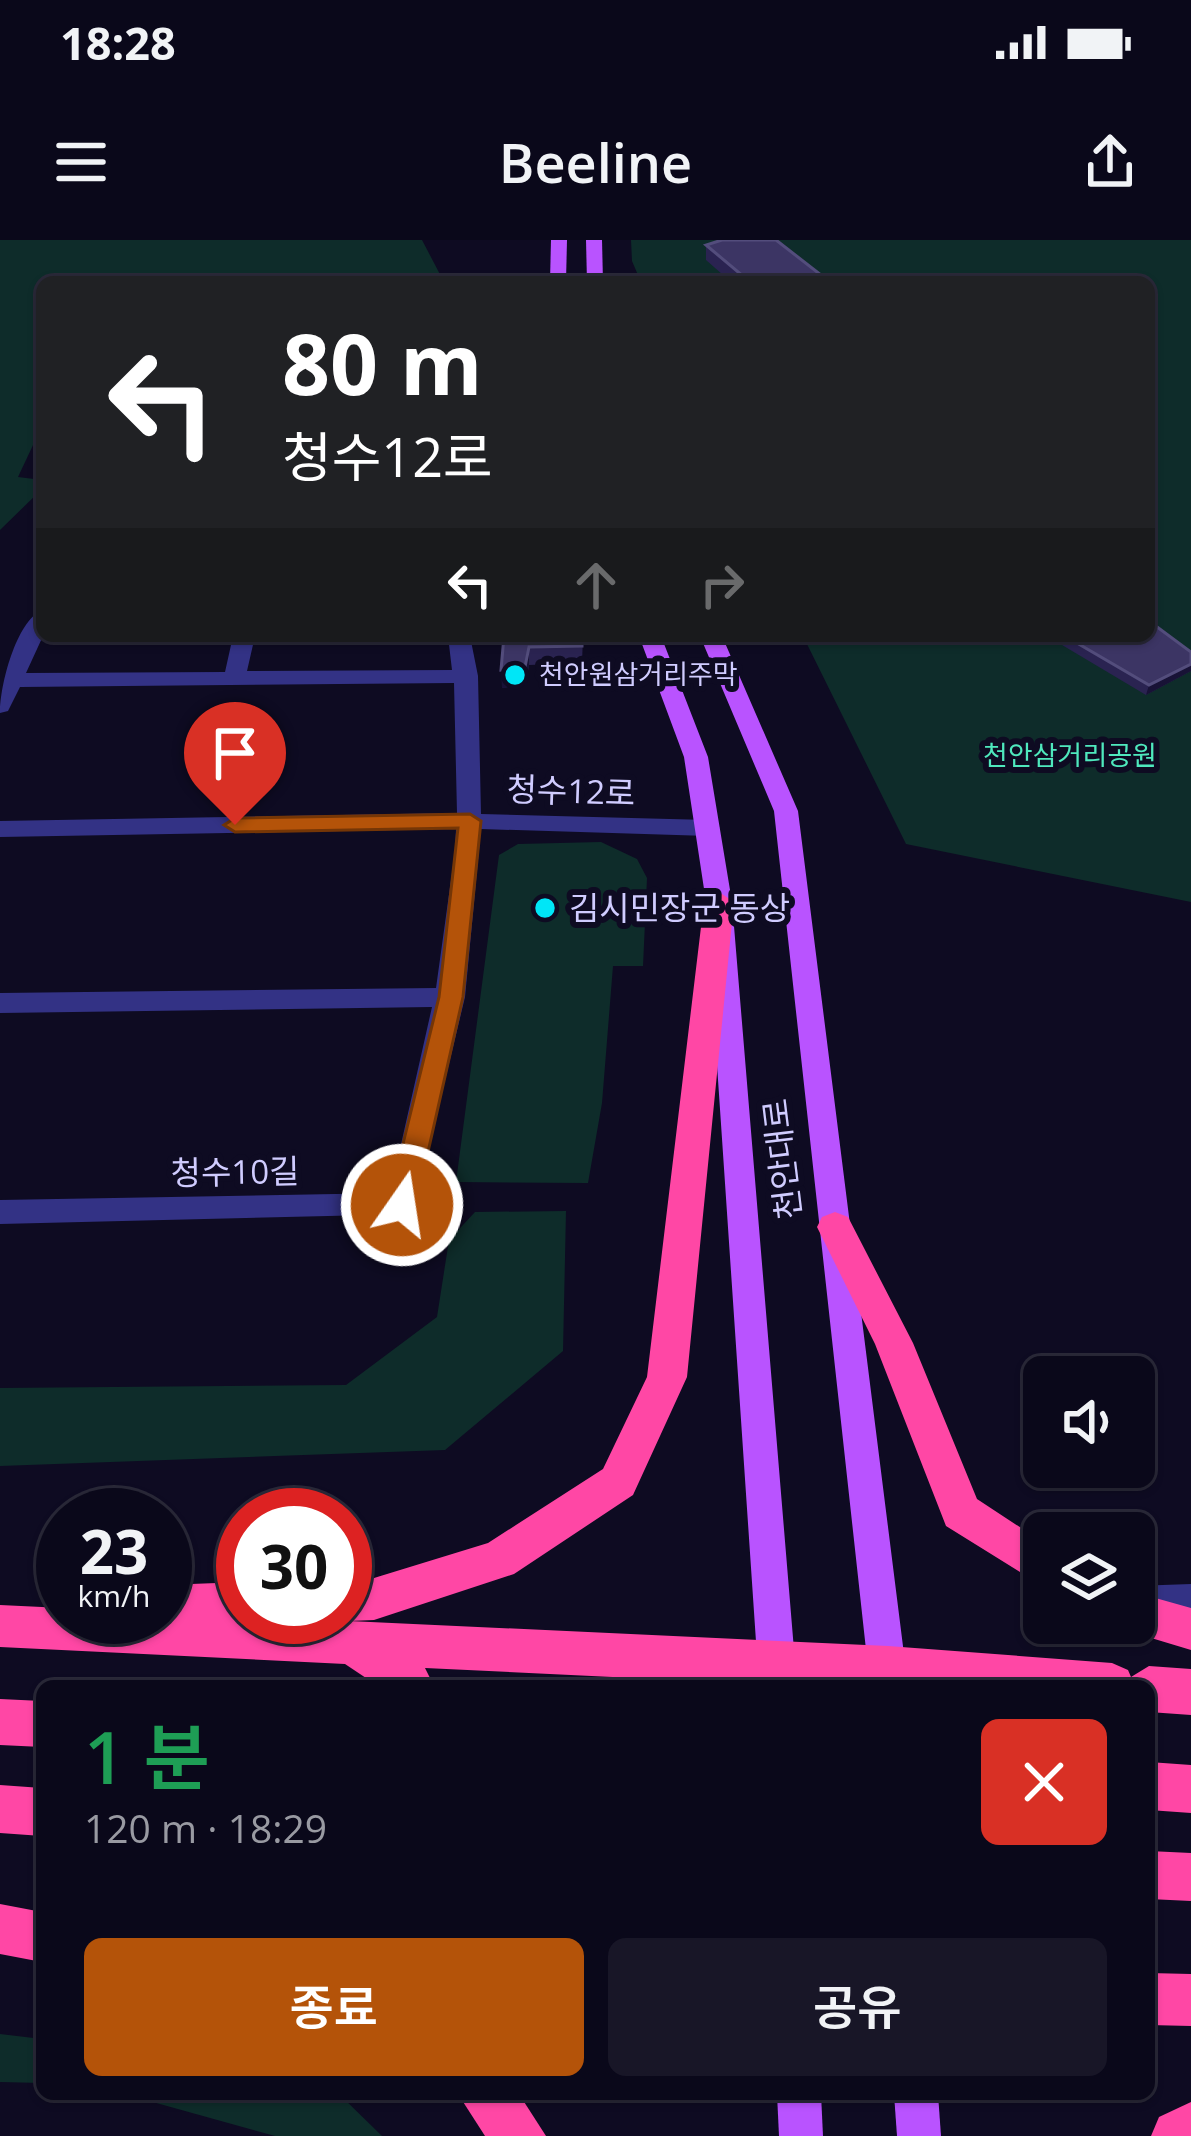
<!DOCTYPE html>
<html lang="ko">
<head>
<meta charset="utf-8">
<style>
	body { margin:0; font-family:"Open Sans","Noto Sans KR",sans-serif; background:#181627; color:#f1f3f6; height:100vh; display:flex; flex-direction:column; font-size:45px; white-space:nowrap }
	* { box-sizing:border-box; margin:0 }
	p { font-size:39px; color:#999aa2 }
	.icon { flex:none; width:66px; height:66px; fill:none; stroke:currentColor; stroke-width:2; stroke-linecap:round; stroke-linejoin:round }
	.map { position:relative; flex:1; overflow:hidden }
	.panel { position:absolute; left:36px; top:1440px; width:1119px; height:420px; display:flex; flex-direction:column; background:#0a081a; border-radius:18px; box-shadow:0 3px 9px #0004,0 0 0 3px #2a2939 }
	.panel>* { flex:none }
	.hud { position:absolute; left:36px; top:36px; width:1119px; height:366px; border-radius:18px; box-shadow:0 3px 9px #0004,0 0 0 3px #2a2939; background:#202124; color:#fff; overflow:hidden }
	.controls { position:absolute; left:1023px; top:1116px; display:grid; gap:24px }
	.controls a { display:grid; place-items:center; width:132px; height:132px; border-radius:18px; background:#0a081a; box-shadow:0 3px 9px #0004,0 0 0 3px #2a2939; font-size:60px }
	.speed { position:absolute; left:36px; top:1248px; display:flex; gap:24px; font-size:60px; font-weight:700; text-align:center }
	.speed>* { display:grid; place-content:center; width:156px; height:156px; border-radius:50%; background:#0a081a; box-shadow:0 3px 9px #0004,0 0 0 3px #2a2939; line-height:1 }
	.speed small { font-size:30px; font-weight:400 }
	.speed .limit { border:18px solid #d22; background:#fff; color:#111 }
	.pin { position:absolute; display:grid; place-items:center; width:102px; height:102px; color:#fff; margin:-123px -51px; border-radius:50% 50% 50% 0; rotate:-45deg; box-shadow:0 0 12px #0007 }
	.pin .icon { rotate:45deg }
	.me { position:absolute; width:132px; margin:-66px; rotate:13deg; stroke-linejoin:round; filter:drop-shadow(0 0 9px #0008) }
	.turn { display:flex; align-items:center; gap:42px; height:252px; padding:0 48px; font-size:54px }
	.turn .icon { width:156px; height:156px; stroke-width:2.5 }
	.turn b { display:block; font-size:84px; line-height:102px }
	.lanes { display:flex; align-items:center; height:114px; padding:0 48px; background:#0003; justify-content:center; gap:60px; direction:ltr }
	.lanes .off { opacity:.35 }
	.round { display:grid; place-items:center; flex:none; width:126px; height:126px; border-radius:18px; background:#181627 }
	.summary { display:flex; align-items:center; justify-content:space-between; height:204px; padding:0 48px }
	h1 { font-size:72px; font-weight:600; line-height:90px; color:#1e9e55 }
	.primary-button { display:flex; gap:24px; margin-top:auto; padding:24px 48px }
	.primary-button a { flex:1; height:138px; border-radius:18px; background:#b45309; color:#fff; font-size:48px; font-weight:600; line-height:138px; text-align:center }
	.primary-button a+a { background:#181627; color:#f1f3f6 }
	.status { display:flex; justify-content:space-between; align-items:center; height:84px; padding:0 60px; background:#0a081a; direction:ltr }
	.status svg { height:33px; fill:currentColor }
	header { display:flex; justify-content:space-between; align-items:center; height:156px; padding:0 48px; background:#0a081a; font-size:54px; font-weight:600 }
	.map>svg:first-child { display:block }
</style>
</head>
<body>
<div class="status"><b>18:28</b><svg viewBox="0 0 49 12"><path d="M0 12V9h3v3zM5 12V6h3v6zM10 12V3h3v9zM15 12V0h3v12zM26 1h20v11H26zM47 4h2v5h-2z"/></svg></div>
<header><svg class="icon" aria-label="menu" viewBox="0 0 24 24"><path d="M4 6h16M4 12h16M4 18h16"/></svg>Beeline<svg class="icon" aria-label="share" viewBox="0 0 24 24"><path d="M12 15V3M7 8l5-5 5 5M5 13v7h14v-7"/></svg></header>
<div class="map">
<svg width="1191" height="1896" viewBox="0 0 1191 1896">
	<rect width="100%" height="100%" fill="#0e0b22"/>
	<g fill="#0e2c2a">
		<path d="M0,0h422l22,42h-402v159l-8,2 -16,34 24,3v9l-42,41z"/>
		<path d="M631,0h560v662l-285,-58 -103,-208h346v-354h-508l-9,-21z"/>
		<path d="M601,602l36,17 10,19 -4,88h-30l-11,137 -14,80 -132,-1 43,-327 19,-11z"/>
		<path d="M566,971l-3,140 -118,99 -445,16v-78l346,-3 91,-68 12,-77 26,-28z"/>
		<path d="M0,1794l42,5v44l-42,-1z"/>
		<path d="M124,1854h215l43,42h-107z"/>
	</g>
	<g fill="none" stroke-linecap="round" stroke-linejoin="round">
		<path fill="#333285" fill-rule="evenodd" d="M1191,1344v32l-57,2v-32z"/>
		<path fill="#333285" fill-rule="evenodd" d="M42,370l1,26 -17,37 199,-1 8,-36h22l-8,35 205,-1 -4,-34h22l8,40 3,138 227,6 12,8 -12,8 -227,-7 -16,168 -52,217 -413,10v-24l390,-7 42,-186 -432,6v-20l436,-5 19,-137 1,-22 -456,8v-16l457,-8 -3,-130 -434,4 -12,24 -8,2c0,-28 16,-91 42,-103z"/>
		<g fill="#b953ff" fill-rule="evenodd">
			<path d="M551,0h16l-1,42h-16z"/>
			<path d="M586,0h16l1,42h-16z"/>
			<path d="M639,396h22l47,121 24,145 65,784h-38l-53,-784 -22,-145z"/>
			<path d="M700,396h22l76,175 110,875h-38l-96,-875z"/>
			<path d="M777,1854h44l2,42h-44z"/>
			<path d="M894,1854h44l3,42h-44z"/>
		</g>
		<g fill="#ff47a5" fill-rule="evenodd">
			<path d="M719,652l15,10 -47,475 -54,118 -119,79 -140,46 -25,1 539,25 224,17 16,7 3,7 18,-11 42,3v46l-42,-3v-26h-348l-376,-18 9,18h-56l-33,-22 -345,-17v-42l63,3v9h102v-32l78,-3v35l101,4 -9,-4h10v-38l29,-1 114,-35 115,-74 44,-92 57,-475z"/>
			<path d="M835,972l13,5 65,126 64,156 67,44v44l-98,-61 -71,-182 -58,-117 5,-10z"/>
			<path d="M1134,1352l57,16v42l-73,-22 -2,-5h18z"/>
			<path d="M0,1459l42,2v46l-42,-2z"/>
			<path d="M1149,1522l42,3v48l-42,-3z"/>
			<path d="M0,1545l42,3v48l-42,-3z"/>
			<path d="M1149,1611l42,2v48l-42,-2z"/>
			<path d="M0,1664l42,8v50l-42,-8z"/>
			<path d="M1149,1733l42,1v52l-42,-1z"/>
			<path d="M458,1854h61l27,42h-61z"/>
			<path d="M1191,1862v34h-40l8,-19z"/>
		</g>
	</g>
	<g fill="#2a2351">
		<path d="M706,5l124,37h-99l-25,-22z"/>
		<path d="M504,396h79l-1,27 -53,2 -3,19 -24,4z"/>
		<path d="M1047,396h102l42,16v19l-45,24z"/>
	</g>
	<g fill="#181236">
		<path d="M529,407v18l-3,19 -24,4 -1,-18z"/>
		<path d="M1191,424v7l-45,24 3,-10z"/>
	</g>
	<g fill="#3c3564" stroke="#534d7c" stroke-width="3">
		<path d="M722,0h54l54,42h-80l-44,-37z"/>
		<path d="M1149,381l42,31v12l-42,21 -84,-49h84z"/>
		<path d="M504,396h78v10l-53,1 -4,20 -24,3z"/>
	</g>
	<path fill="#b45309" stroke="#753606" stroke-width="3" d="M470,574l11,7 -18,176 -47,208 -14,11 -14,-11 51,-208 19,-169 -223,4 -11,-7 11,-7z"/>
	<g fill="#00e6f7" stroke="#0e0b22" stroke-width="4.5">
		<circle cx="515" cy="435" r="12"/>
		<circle cx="545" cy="668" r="12"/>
	</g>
	<g text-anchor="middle" stroke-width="12" stroke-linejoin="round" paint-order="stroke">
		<g font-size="27" fill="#d0ccff" stroke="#0e0b22" text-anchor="start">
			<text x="539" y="444">천안원삼거리주막</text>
		</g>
		<g font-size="27" fill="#4fe8bd" stroke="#0e0b22">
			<text x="1070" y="525">천안삼거리공원</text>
		</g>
		<g font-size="33" fill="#d0ccff" stroke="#0e0b22">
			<text transform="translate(571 551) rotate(2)" y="12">청수12로</text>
			<text transform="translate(782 919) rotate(-97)" y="12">천안대로</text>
			<text transform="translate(235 932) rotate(-1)" y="12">청수10길</text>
		</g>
		<g font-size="33" fill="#d0ccff" stroke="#0e0b22" text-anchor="start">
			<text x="569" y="680">김시민장군 동상</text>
		</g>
	</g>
</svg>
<div class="controls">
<a><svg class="icon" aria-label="sound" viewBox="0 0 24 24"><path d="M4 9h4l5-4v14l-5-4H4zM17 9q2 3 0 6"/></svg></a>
<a><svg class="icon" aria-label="layers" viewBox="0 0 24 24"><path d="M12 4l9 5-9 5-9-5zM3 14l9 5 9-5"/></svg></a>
</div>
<div class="speed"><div>23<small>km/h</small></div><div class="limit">30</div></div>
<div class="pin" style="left:235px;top:585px;background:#d93025"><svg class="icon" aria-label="arrive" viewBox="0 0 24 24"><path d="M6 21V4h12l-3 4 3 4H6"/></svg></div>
<svg class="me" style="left:402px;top:965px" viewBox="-20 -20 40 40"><circle r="17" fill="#b45309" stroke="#fff" stroke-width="3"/><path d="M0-11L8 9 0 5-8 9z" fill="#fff"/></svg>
<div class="hud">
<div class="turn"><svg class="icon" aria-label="left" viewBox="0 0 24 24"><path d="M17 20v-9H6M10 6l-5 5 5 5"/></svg><div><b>80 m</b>청수12로</div></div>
<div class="lanes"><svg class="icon" aria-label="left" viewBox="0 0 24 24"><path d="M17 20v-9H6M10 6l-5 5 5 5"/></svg><svg class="icon off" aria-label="ahead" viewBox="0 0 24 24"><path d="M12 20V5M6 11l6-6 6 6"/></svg><svg class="icon off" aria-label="right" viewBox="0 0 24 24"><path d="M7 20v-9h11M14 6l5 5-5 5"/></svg></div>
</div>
<section class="panel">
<div class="summary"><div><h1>1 분</h1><p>120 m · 18:29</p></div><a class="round" style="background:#d93025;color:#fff"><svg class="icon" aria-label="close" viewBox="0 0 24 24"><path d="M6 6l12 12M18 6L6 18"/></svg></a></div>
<div class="primary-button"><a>종료</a><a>공유</a></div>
</section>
</div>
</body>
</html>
